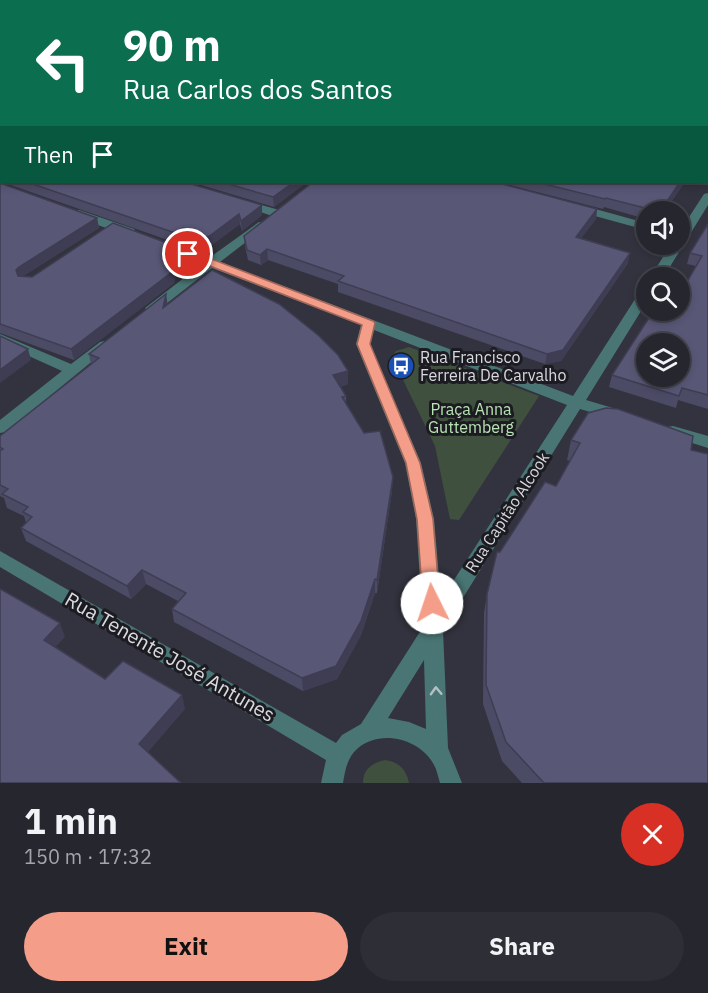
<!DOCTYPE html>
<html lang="en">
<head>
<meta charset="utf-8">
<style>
	body { margin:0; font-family:"IBM Plex Sans",sans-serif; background:#2e2e37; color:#f1f3f6; height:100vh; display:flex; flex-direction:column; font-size:22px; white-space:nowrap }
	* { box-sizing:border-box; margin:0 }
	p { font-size:20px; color:#a4a5aa }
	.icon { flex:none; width:33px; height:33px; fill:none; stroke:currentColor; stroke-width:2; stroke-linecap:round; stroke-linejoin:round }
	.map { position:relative; height:783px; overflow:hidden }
	.side { display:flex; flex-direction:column; background:#26262f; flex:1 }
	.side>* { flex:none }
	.banner { position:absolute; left:0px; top:0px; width:708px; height:183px; box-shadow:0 3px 9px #0003,0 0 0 2px #42434b; background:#0b6e4f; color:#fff; overflow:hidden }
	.buttons { position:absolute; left:636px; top:201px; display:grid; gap:12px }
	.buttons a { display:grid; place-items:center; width:54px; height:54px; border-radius:50%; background:#26262f; box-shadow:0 3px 9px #0003,0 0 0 2px #42434b; font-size:30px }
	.pin { position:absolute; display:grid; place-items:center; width:51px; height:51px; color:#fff; margin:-26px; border:3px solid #fff; border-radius:50%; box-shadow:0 2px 6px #0007 }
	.me { position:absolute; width:66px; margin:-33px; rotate:356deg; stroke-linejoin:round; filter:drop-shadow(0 0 4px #0008) }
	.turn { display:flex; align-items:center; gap:21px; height:126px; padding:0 24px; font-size:27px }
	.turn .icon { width:78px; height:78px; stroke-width:2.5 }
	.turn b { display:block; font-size:42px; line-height:51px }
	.then { display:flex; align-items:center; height:57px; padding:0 24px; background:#0003; gap:12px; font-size:22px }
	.round { display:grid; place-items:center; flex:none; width:63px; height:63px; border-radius:32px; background:#2e2e37 }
	.summary { display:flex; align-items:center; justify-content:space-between; height:102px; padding:0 24px }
	h1 { font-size:36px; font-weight:700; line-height:45px }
	.cta { display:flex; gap:12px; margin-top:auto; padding:12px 24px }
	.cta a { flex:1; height:69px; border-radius:36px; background:#f49e8a; color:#111; font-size:24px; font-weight:700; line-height:69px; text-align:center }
	.cta a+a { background:#2e2e37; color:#f1f3f6 }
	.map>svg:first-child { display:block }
</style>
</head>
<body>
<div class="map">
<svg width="708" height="783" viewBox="0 0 708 783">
	<rect width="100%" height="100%" fill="#33333f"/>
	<g fill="#40503e">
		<path d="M409,347l130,49 -80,124 -9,-1 -15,-73 -43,-89 4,-6z"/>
		<path d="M385,760c14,2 21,9 24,23h-46c0,-14 9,-20 22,-23z"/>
	</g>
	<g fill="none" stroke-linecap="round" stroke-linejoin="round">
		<g fill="#497674" fill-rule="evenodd">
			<path d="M708,193v12l-45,73h-13l21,-34h9v-13l24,-37z"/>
			<path d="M244,200l35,10 2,3 -6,4 -35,-12v-4z"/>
			<path d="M577,204l69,19v7l-73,-20v-4z"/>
			<path d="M79,210l55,19 2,3 -6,4 -4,-1 -51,-18v-6z"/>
			<path d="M259,222l4,1v6l-43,33 353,134 66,-103 7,-4v14l-60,97 37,11 3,4 -8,5 -38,-11 -137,221 5,118 14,35h-22c-2,-6 -3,-13 -6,-18 -13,-26 -54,-37 -77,-16 -10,9 -12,22 -14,34h-22l5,-23 -326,-193v-16l336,192 6,-8 19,-11 62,-97 -7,-108 -11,-56 -49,-119 5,-19 -149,-57 -55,43h-10l-2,-3 57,-44 -45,-17 -2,-3 2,-3h8l44,17zM374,330l193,75 -126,195 -7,-81 -13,-56 -51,-119zM424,660l2,69 -17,-7 -21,-4z"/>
			<path d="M0,334l71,30 29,-22 5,-1 7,4 -106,87 -6,1v-13l62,-49 -62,-28z"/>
			<path d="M673,426l35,10v12l-41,-13 -2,-4 2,-4z"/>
		</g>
	</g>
	<g fill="#4c4b65">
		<path d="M0,0h708v116h-1v1h1v30l-2,2v-147l-706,20z"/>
		<rect x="0" y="23" width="2" height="158"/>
		<path d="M2,182h183l77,23v10l-20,16 -2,-7 -31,23 -25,-9 -2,7z"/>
		<path d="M191,182h116l-33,25z"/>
		<path d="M498,182h187l-21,30h-18v7l-42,-12 -1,2z"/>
		<path d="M0,183l97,35 2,10 -76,48 9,1 148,-20 -6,26 -100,77 -74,-27z"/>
		<path d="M597,209l-1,10 -15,19 47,25 -67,98 -16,3 -207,-72v-8l-70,-24 -7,5 -13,-5 -3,-14 -1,-10z"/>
		<path d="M708,224v185l-30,-9 -2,8 -67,-21 3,-12 68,-65 16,-44 -9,-2 3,-11z"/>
		<path d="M168,304l180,67v13l-8,3 6,9v7l46,88 -15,102h-2l-14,42 -24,44 -34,12 -129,-69 -2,-13 6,-8 -32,-17 -15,15 -105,-58 -5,-13 5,-5 -2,-7 -17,-8 -3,-10 -4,-2v-60l91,-71 -2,-11z"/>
		<path d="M571,440l120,10 17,333h-186l-20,-22 -19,-57 1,-91 3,-19 13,-42 56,-66 14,-25 -3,-1z"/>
	</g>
	<g fill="#3e3d53">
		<path d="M294,182h13l-33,25 -1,-10z"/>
		<path d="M680,182h5l-21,30h-3z"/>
		<path d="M262,205v10l-20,16 -1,-10z"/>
		<path d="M597,209l-1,10 -22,28 2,-10z"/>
		<path d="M239,214l1,10 -31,23 -1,-10z"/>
		<path d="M97,218l2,10 -77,49 -3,4 -3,-11 3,-3z"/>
		<path d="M183,228l1,10 -2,7 -1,-10z"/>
		<path d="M178,247l2,10 -6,26 -100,77 -3,-11z"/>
		<path d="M267,249l1,11 -7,5 -1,-10z"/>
		<path d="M630,253l-2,10 -67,98 -16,3 2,-10z"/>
		<path d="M166,294l2,13 -5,1z"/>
		<path d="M28,349l3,11 -31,23v-13z"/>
		<path d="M348,371v13l-15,5v-14z"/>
		<path d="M393,477l-1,14 -15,102v-13z"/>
		<path d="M142,570l4,14 -15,15 -4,-13z"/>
		<path d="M375,579v14l-14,42 -24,44 -34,12 -1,-13z"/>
		<path d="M60,623l5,14 -16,17 -5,-14z"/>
		<path d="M182,695l3,14 -42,49 -4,-14z"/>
	</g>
	<g fill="#585776" stroke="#3e3d53" stroke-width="1.5" fill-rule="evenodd">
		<path d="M0,0h708v107h-1v10h1v24l-2,2v-141h-704v12h-2z"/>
		<path d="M0,23h2v149h-2v-39h1v-9h-1z"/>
		<path d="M27,182h158l77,23 -21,16 -2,-7 -31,23 -25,-9 -2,7z"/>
		<path d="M222,182h72l-21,15z"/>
		<path d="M313,182h182l102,27 -21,28 54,16 -67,97 -16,4 -209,-73 6,-5 -77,-27 -7,6 -13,-5 -3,-14z"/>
		<path d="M536,182h144l-19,28h-8l-47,-12 -1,1z"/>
		<path d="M0,183l97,35 -78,49 -3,3 2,6 14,1 81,-54 65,24 -6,25 -101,77 -71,-25z"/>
		<path d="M708,224v171l-26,-7 -3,8 -67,-21 42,-65h26v-16l22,-38 -12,-3zM646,344h34v32h-34z"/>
		<path d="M212,270l67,34 39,31 20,20 10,16 -15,4 13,21 -4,1 22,36 16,-2 13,46 -16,103 -2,-1 -14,42 -25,45 -34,12 -130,-69 14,-16 -44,-23 -15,16 -106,-58 11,-11 -9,-5 5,-5 -26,-13 6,-5 -8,-4v-34l3,-2 -3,-2v-11l99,-78 -10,-4 77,-60 -3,14z"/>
		<path d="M0,336l28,13 -28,21z"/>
		<path d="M606,408l12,1 75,27 -2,14 17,4v329h-164l-38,-41 -20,-57 1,-91 10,-42h3l45,-70 11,4 24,-43 -9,-3 17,-27z"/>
		<path d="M0,589l60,34 -16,17 61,39 18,-18 59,34 -43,49 42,39h-181z"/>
	</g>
	<defs><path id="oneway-chevron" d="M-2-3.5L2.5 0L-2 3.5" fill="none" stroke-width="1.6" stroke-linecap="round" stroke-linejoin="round" transform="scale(1.5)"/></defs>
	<use stroke="#b5c0c5" href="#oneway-chevron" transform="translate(436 691) rotate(-92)"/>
	<path fill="#f49e8a" stroke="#9f675a" stroke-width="1.5" d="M188,250l185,71 2,2 -5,21 50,119 13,56 7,84 -2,5 -6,2 -6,-2 -3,-5 -6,-84 -11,-56 -49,-119 5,-19 -178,-69 -2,-2z"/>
	<defs>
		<symbol id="bus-disc" viewBox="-11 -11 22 22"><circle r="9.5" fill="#1a4fb4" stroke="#1b1b21"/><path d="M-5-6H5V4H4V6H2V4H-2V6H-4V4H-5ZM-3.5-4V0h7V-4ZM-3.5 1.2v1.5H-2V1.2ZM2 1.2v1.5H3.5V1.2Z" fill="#fff"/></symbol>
	</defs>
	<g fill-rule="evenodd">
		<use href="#bus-disc" x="386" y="351" width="30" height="30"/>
	</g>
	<g text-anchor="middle" stroke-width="6" stroke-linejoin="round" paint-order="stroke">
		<g font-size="16" fill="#d9d9e0" stroke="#1b1b21" text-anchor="start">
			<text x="420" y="363">Rua Francisco<tspan x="420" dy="18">Ferreira De Carvalho</tspan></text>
		</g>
		<g font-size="16" fill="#b8e4b4" stroke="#1b1b21">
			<text x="471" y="415">Praça Anna<tspan x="471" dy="18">Guttemberg</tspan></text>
		</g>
		<g font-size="16" fill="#d9d9e0" stroke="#1b1b21">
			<text transform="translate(507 512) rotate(-57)" y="6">Rua Capitão Alcook</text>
		</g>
		<g font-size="20" fill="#d9d9e0" stroke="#1b1b21">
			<text transform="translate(170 657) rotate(30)" y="7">Rua Tenente José Antunes</text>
		</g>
	</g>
</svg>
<div class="buttons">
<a><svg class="icon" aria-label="sound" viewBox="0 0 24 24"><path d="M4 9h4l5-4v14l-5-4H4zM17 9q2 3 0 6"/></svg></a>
<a><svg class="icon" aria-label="search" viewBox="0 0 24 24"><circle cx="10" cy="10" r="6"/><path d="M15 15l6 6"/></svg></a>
<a><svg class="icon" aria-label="layers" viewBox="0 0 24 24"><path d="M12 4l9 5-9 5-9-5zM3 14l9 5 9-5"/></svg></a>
</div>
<div class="pin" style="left:188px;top:254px;background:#d93025"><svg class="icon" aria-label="arrive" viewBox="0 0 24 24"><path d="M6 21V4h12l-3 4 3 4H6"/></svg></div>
<svg class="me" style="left:432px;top:603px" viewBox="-20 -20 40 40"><circle r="19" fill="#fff"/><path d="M0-13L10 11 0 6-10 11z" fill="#f49e8a"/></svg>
<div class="banner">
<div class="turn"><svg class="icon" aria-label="left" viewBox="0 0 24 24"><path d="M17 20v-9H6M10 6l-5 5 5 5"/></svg><div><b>90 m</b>Rua Carlos dos Santos</div></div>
<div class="then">Then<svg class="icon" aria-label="arrive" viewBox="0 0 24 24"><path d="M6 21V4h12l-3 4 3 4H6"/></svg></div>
</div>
</div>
<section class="side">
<div class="summary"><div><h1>1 min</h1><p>150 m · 17:32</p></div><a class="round" style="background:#d93025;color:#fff"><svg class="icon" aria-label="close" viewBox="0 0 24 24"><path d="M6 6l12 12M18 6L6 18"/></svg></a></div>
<div class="cta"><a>Exit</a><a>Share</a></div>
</section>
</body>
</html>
